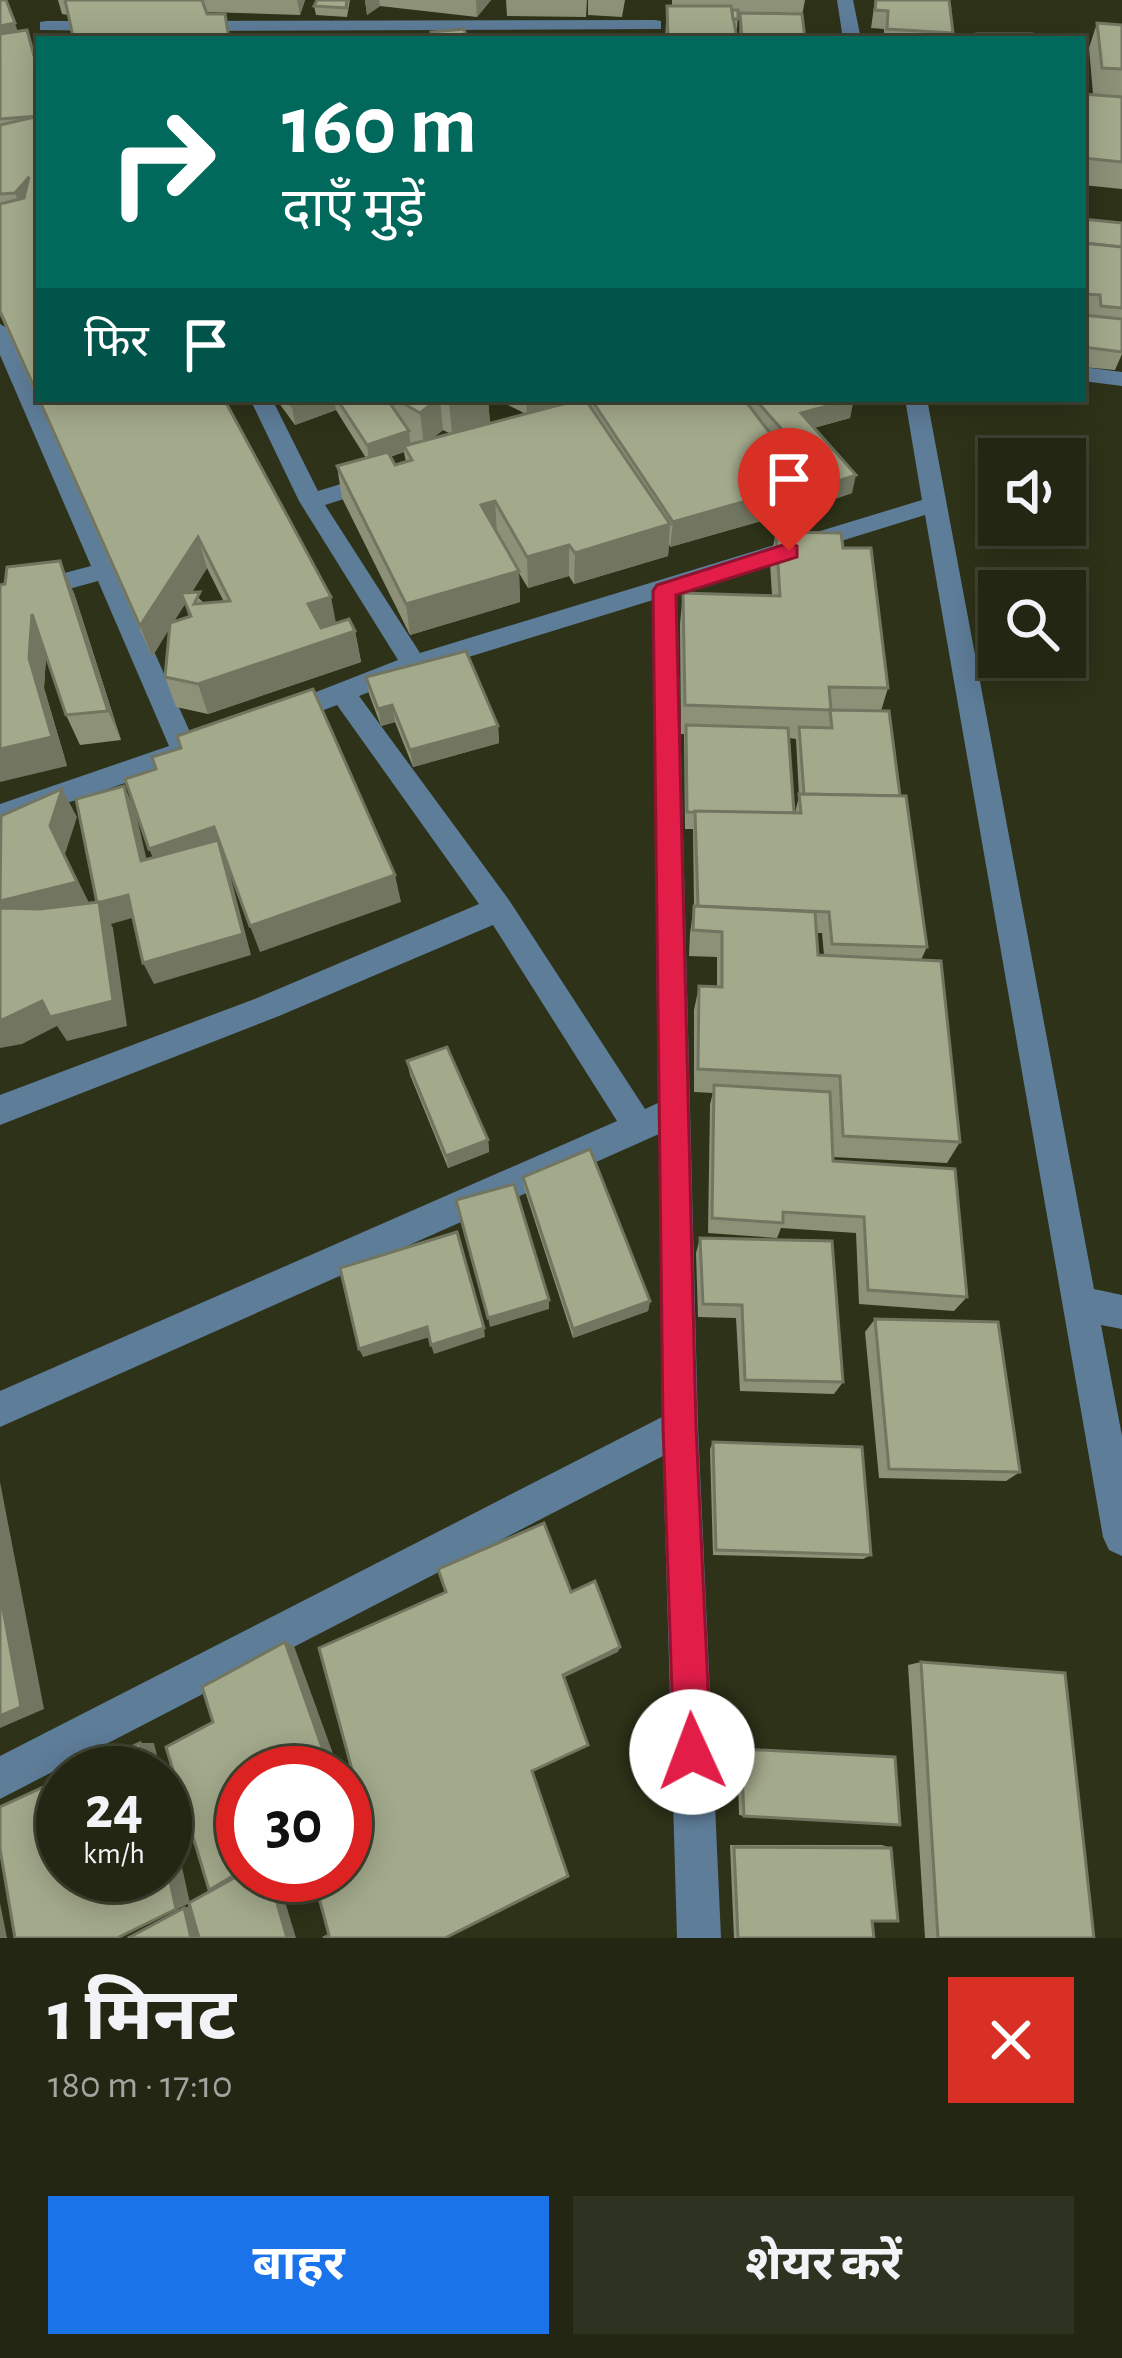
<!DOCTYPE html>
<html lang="hi">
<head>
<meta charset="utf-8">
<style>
	body { margin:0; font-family:"Alegreya Sans","Noto Sans Devanagari",sans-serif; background:#2e3220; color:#f1f3f6; height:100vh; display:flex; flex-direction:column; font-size:45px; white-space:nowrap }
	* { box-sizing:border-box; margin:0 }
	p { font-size:39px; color:#a2a59f }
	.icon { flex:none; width:66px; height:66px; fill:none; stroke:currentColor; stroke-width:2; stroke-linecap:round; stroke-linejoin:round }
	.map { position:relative; height:1938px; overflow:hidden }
	.sheet { display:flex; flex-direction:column; background:#222612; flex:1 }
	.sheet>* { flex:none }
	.hud { position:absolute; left:36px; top:36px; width:1050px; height:366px; border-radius:0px; box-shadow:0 6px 30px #0003,0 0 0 3px #3f4332; background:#00695c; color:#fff; overflow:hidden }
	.fabs { position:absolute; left:978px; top:438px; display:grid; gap:24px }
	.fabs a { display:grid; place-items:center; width:108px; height:108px; border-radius:0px; background:#222612; box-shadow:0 6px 30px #0003,0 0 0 3px #3f4332; font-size:60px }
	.speed { position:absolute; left:36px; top:1746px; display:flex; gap:24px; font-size:60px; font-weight:700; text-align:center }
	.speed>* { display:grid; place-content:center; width:156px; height:156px; border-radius:50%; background:#222612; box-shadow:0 6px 30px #0003,0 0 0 3px #3f4332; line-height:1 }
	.speed small { font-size:30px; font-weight:400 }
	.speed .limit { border:18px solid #d22; background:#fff; color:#111 }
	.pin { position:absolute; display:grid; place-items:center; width:102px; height:102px; color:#fff; margin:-123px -51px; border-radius:50% 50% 50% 0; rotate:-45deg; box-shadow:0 0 12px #0007 }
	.pin .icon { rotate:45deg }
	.me { position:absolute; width:132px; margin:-66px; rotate:358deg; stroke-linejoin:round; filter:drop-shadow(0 0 9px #0008) }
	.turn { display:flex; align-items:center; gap:42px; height:252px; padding:0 48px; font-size:54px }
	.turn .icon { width:156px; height:156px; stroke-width:2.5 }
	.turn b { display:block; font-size:84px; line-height:102px }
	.then { display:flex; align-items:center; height:114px; padding:0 48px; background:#0003; gap:24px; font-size:45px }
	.round { display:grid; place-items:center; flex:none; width:126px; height:126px; border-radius:0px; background:#2e3220 }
	.overview { display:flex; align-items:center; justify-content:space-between; height:204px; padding:0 48px }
	h1 { font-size:72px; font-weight:700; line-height:90px }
	.action { display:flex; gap:24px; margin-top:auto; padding:24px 48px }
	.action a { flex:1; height:138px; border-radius:0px; background:#1a73e8; color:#fff; font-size:48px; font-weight:700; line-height:138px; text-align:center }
	.action a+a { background:#2e3220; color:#f1f3f6 }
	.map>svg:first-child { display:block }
</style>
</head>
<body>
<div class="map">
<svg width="1122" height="1938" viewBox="0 0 1122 1938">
	<rect width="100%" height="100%" fill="#2e3218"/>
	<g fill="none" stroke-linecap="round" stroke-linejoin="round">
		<g fill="#5e7d99" fill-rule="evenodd">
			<path d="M837,0h16l8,39h-18z"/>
			<path d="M655,20l6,1v8l-471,2 -9,-5 9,-5z"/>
			<path d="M46,21h66l9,5 -9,5 -72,-1v-8z"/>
			<path d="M0,324l11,6 183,411 8,9 -7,9 -195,67v-22l169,-58 -71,-165 -98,27v-18l91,-24 -91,-211z"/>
			<path d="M1083,367l39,5v14l-39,-5z"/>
			<path d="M250,399h22l46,92 62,-19 8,3v10l-63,20 95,148 502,-153 -17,-101h22l167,890 28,6v34l-21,-4 21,111v120l-13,-6 -6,-13 -178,-1022 -248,77 21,835 23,511h-44l-14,-482 -663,343v-43l662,-339 -3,-283 -659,293v-36l617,-270 -124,-196 -214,91 -279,109v-30l257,-97 222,-94 -142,-199 -58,22 -13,-10 4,-7 128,-50 -99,-159zM653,600l5,503 -13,6 -136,-209 -150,-204 64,-25z"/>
		</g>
	</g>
	<g fill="#8c9178" fill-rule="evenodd">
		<path d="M0,0l18,32 9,-2 12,40v329l297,224 19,8 6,31 -153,52 -32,-7 -11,-30 4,-49 -17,29 -152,-342zM207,568l17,34 -20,1 -12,-11zM185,604l4,13 -16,5z"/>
		<path d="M58,0h247l-5,15 -94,-3 23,27h-155l-6,-24 -6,-1z"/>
		<path d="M350,0l-3,17 -31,-2 -2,-9z"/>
		<path d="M365,0h126l-14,17 -97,-11 -13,9z"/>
		<path d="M506,0h81l-1,17 -79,-1z"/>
		<path d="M588,0h37l-3,17 -34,-2z"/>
		<path d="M672,0h133l-3,16 3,23h-66l1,-24h-2l-1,14h-2l2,10h-72l2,-33h5z"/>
		<path d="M875,0l78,33 -1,6h-68v-10l-13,-1z"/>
		<path d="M1097,23l25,2v71l-29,-2 -4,-46z"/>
		<path d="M1083,94l39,3v92l-39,-4z"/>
		<path d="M1083,219l39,4v131l-7,16 -32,-3z"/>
		<path d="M276,399h212l2,24 36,-9 -30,-15h80v2l14,5v-7h263l-3,19 -36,10 38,65 -26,9 -31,-36 13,17 -5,26 -133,38 -1,-3 -1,12 -94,28 -5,-8 -41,12 -9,-15 1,29 -110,33 -68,-137 -5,-32 29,-8 -30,-48 -41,15zM443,430l8,4 -20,5zM404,452l2,10 -11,3 -5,-8z"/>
		<path d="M776,532l67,16 45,140 -7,23 19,85 27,151 -6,13 39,182 -13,21 -114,-6v4l134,136 -13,14 -95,-7 -3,-71 -75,-5 -4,10 -69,-5 2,-129 3,-11 -19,-1v-82l5,-24 18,1v-30l-28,-1 1,-23 4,-27 -1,-77h-8l-1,-95h-3l-1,-110 3,-31 89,2 -2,-32zM789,738l7,1 3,57 -4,17zM816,933h6l2,22h-6z"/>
		<path d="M0,585l74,8 47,147 -41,5 -14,-30 -20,-60 -2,33 23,78z"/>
		<path d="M366,677l132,49 1,17 -86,24 -18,-45 -14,4 -12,-32z"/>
		<path d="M407,1061l81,79 1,12 -41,16 -38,-93z"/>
		<path d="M523,1177l127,124 -2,10 -75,27 -49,-150z"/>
		<path d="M700,1238l143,144 -9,12 -94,-3 -4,-73 -38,-1 -2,-64z"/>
		<path d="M875,1319l145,153 -14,9 -127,-3 -14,-146z"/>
		<path d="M713,1442l158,113 -8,4 -150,-4 -3,-106z"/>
		<path d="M921,1662l173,276h-169l-17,-273z"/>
		<path d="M737,1749l158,8 -151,59 -5,-1z"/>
		<path d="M730,1845h152l9,3 -19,73 2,17h-140z"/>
	</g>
	<g fill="#727661">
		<path d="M297,0h8l-5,15z"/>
		<path d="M365,0h14l1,6 -13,9z"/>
		<path d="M476,0h15l-14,17z"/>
		<path d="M15,23l10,32 -25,5v-34z"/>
		<path d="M29,177l-2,49 -12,-33z"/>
		<path d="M313,399h21l2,11 -41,15 -3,-19z"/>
		<path d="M438,399h2l3,31 -19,15 -4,-32z"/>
		<path d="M460,399h28l2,25 -38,10 -3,-32z"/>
		<path d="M526,399h50v2l-49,13z"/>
		<path d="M854,399l-4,19 -52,14 3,-19z"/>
		<path d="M409,431l2,19 -7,-4v6l-35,11 -2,-18z"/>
		<path d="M856,475l-4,18 -26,9 4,-18z"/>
		<path d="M808,483l-5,26 -133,38 3,-25z"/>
		<path d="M495,501l2,32 -16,-28z"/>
		<path d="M670,524l-2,32 -94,28 1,-31z"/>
		<path d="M198,537l9,31 -22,35 -4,-10 4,11 -33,53 -12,-31z"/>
		<path d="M569,545v31l-41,12 -1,-31z"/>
		<path d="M60,561l14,32 47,147 -13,-29z"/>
		<path d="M519,571l1,31 -110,33 -4,-31z"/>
		<path d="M331,597l6,31 -22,7 -7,-31z"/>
		<path d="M32,614l15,31 -3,43 23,78 -67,16v-33l29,-91z"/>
		<path d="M355,631l6,31 -153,52 -10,-30z"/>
		<path d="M392,705l3,17 -14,4 -3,-17z"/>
		<path d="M498,726l1,17 -86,24 -3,-17z"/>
		<path d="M124,786l11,23 17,74 -11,-22z"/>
		<path d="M62,789l15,28 -12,37 27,55 -92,22v-30l50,-75z"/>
		<path d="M214,827l11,28 26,100 -97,29 -11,-21 18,-87 -12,-27z"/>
		<path d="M395,875l6,27 -141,50 -10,-26z"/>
		<path d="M128,895l11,21 -28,8 2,4 14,98 -60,15 -10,-15 -35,18 -22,4v-27l97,-118z"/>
		<path d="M488,1140l1,12 -41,16 -2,-12z"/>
		<path d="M549,1300v9l-59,18 -2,-9z"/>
		<path d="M650,1301l-2,10 -75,27v-9z"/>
		<path d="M427,1327l3,10 -67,20 -4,-8z"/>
		<path d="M484,1328l1,9 -51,17 -3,-9z"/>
		<path d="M0,1482l44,227 -44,19z"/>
		<path d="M285,1642l9,4 46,127h-9z"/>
		<path d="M620,1647l-2,5 -55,26v-3z"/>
		<path d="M140,1743h14l7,30h-15z"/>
		<path d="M345,1788l7,20 -7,4z"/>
		<path d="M165,1791l25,112 -73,35 48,-80z"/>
		<path d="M269,1875h8l19,63h-9z"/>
		<path d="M0,1903l7,35h-7z"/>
		<path d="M194,1904l8,34h-11l-7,-30z"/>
	</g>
	<g fill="#a3a98b" stroke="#727661" stroke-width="3">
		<path d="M0,0h6l9,23 -15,3z"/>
		<path d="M65,0h137l5,14h18l4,25h-130v-2l-26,-1z"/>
		<path d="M317,0h30l-1,8 -32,-2z"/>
		<path d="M876,0h73l4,33 -66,-4 1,-18 -13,-1z"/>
		<path d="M667,6h64l6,33h-69z"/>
		<path d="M732,10h6v9h-5z"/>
		<path d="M740,13l62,1 3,25h-63z"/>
		<path d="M1097,23l25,2v44l-20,-1z"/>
		<path d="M464,29l3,10h-34l-2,-7z"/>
		<path d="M27,30l12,44v42l-39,3v-85z"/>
		<path d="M977,34h55l2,5h-56z"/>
		<path d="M1083,94l39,3v65l-39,-4z"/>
		<path d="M39,116v282l-39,-87v-107l24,-6 5,-21 -14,16 -15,1v-69z"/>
		<path d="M1083,219l39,4v24l-39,-4z"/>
		<path d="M1083,243l39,4v61l-21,-2 -1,-11 -17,-1z"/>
		<path d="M1083,315l39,4v33l-39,-5z"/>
		<path d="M39,399h185l107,198 -23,7 13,24 28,-9 6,12 -157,53 -33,-7 5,-54 21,-7 -10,-23 19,-1 -6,12 36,-3 -32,-64 -58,89z"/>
		<path d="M286,399h27l-21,7z"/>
		<path d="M337,399h50l22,32 -42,14z"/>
		<path d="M396,399h42l-18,14z"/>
		<path d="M582,399h3l85,125 -95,29 -6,-8 -42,12 -32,-56 -14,4 38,66 -113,33 -69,-138 51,-14 7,13 17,-5 -8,-14z"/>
		<path d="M591,399h153l64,84 -135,39z"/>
		<path d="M755,399h98l-52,14 55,62 -26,9z"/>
		<path d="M776,532l65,1 2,15h28l17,140 -59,-1 2,23 -146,-5 -2,-112 97,3z"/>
		<path d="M60,561l48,150 -42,4 -34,-101 -3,44 23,79 -52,12v-164l5,-1 2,-17z"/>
		<path d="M466,651l32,75 -88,24 -18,-45 -14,4 -12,-32z"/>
		<path d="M313,689l82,186 -145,51 -36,-99 -65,22 -24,-70 31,-10 -4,-12 29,-9 -4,-12z"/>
		<path d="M830,710l59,1 11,85 -96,-2 -5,-67 33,1z"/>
		<path d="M686,725l102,3 6,85 -107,-1z"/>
		<path d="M124,786l17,75 77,-21 25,94 -100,29 -15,-68 -31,8 -21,-104z"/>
		<path d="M62,789l-12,37 27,56 -77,19 1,-85z"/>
		<path d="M799,794l107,2 21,151 -95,-3 -3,-32 -131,-6 -3,-95 106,2z"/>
		<path d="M99,902l14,99 -63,16 -8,-16 -42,20v-113l40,1z"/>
		<path d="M694,906l121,6 3,43 123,6 19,181 -117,-6 -3,-60 -142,-7 1,-83 23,1v-55l-29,-2z"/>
		<path d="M447,1047l41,93 -42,16 -39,-95z"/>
		<path d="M714,1085l116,7 3,69 122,8 12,128 -99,-7 -4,-73 -81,-5v11l-71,-5z"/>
		<path d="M590,1149l60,152 -77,28 -50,-152z"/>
		<path d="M514,1184l35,116 -61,18 -32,-118z"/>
		<path d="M457,1232l27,96 -53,17 -4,-18 -68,22 -19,-81z"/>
		<path d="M700,1238l132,3 11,141 -98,-2 -3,-75 -39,-1z"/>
		<path d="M875,1319l123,3 22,150 -131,-3z"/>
		<path d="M713,1442l149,5 9,108 -155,-5z"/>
		<path d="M544,1523l27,69 24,-11 25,66 -57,28 25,70 -56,26 36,105 -123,62h-122l6,-3 -16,-60h32v-56l18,-9 -44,-162 127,-56 -8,-23z"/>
		<path d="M0,1593l21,114 -21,9z"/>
		<path d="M285,1642l46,131h-88v97l-34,20 -43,-143 47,-25 -11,-35z"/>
		<path d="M921,1662l144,11 29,265h-156z"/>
		<path d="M140,1743l6,30h-72z"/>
		<path d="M741,1749l154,8 5,68 -156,-9z"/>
		<path d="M63,1778v97h102v-17l11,51 -59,29h-102l-15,-89v-42z"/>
		<path d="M734,1847l157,1 7,73h-26l2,17h-136z"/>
		<path d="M243,1873v2h26l18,63h-88l-10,-35z"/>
		<path d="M184,1908l7,30h-63z"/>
	</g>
	<path fill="#e11d48" stroke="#92132f" stroke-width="3" d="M789,543l8,3v11l-121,38 20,831 15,326 -6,13 -13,6 -13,-6 -5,-13 -11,-326 -10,-835 4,-6z"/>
</svg>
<div class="fabs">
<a><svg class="icon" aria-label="sound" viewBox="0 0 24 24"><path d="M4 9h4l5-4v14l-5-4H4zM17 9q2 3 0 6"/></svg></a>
<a><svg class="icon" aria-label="search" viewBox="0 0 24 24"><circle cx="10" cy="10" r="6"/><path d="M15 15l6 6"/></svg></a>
</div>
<div class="speed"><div>24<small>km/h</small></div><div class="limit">30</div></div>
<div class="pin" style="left:789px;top:551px;background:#d93025"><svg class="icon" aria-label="arrive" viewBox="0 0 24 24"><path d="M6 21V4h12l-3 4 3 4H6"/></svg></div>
<svg class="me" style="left:692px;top:1752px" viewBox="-20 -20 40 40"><circle r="19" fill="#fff"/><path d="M0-13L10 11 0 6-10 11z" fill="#e11d48"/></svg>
<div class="hud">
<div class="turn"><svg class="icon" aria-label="right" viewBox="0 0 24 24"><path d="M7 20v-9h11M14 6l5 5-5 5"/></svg><div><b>160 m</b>दाएँ मुड़ें</div></div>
<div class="then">फिर<svg class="icon" aria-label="arrive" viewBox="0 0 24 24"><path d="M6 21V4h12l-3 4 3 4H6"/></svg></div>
</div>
</div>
<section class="sheet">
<div class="overview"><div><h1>1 मिनट</h1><p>180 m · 17:10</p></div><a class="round" style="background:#d93025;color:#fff"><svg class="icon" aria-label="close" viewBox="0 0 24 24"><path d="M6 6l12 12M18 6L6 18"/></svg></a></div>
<div class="action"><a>बाहर</a><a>शेयर करें</a></div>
</section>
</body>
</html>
